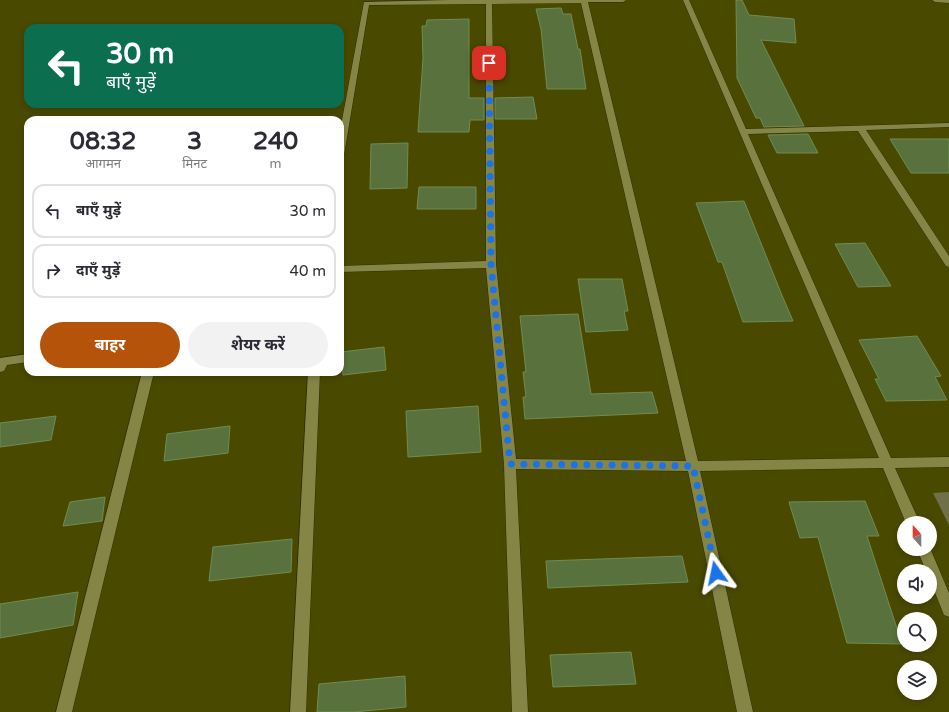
<!DOCTYPE html>
<html lang="hi">
<head>
<meta charset="utf-8">
<style>
	body { margin:0; font-family:"Varela Round","Noto Sans Devanagari",sans-serif; background:#f2f2f3; color:#2b2b33; height:100vh; display:flex; flex-direction:column; font-size:15px; white-space:nowrap }
	* { box-sizing:border-box; margin:0 }
	p { font-size:13px; color:#7c7c81 }
	.icon { flex:none; width:22px; height:22px; fill:none; stroke:currentColor; stroke-width:2; stroke-linecap:round; stroke-linejoin:round }
	.map { position:relative; flex:1; overflow:hidden }
	.panel { position:absolute; left:24px; top:116px; width:320px; height:260px; display:flex; flex-direction:column; background:#fff; border-radius:12px; box-shadow:0 2px 6px #0003 }
	.panel>* { flex:none }
	.guide { position:absolute; left:24px; top:24px; width:320px; height:84px; border-radius:12px; box-shadow:0 2px 6px #0003; background:#0b6e4f; color:#fff; overflow:hidden }
	.needle { width:26px; rotate:339deg }
	.tools { position:absolute; left:897px; top:516px; display:grid; gap:8px }
	.tools a { display:grid; place-items:center; width:40px; height:40px; border-radius:50%; background:#fff; box-shadow:0 2px 6px #0003; font-size:20px }
	.pin { position:absolute; display:grid; place-items:center; width:34px; height:34px; color:#fff; margin:-17px; border-radius:8px; box-shadow:0 2px 6px #0006 }
	.me { position:absolute; width:44px; margin:-22px; rotate:348deg; stroke-linejoin:round; filter:drop-shadow(0 0 3px #0008) }
	.turn { display:flex; align-items:center; gap:14px; height:84px; padding:0 16px; font-size:18px }
	.turn .icon { width:52px; height:52px; stroke-width:2.5 }
	.turn b { display:block; font-size:28px; line-height:34px }
	.eta { display:flex; justify-content:space-evenly; align-items:center; height:68px; text-align:center }
	.eta b { font-size:24px; font-weight:700; line-height:28px }
	.button { display:flex; gap:8px; margin-top:auto; padding:8px 16px }
	.button a { flex:1; height:46px; border-radius:24px; background:#b45309; color:#fff; font-size:16px; font-weight:700; line-height:46px; text-align:center }
	.button a+a { background:#f2f2f3; color:#2b2b33 }
	ul { padding:0; list-style:none }
	li { display:flex; align-items:center; gap:12px; height:54px; margin:0 8px 6px; padding:0 8px; border:2px solid #e1e1e2; border-radius:12px }
	li div { flex:1 }
	li b { display:block; font-size:15px }
	li em { font-style:normal }
	.map>svg:first-child { display:block }
</style>
</head>
<body>
<div class="map">
<svg width="949" height="712" viewBox="0 0 949 712">
	<rect width="100%" height="100%" fill="#4a4900"/>
	<path fill="#6f704a" d="M949,492v33l-16,-32z"/>
	<g fill="#59713c" stroke="#718c53">
		<path d="M736,0h6l7,15 45,4 2,24 -35,-3 43,86 -40,1 -4,-9h-4l-19,-40z"/>
		<path d="M561,8l2,6h8l7,35h2l6,40h-39l-6,-60 -5,-20z"/>
		<path d="M469,19v79h15v22h-14l-1,12h-51l5,-74 -1,-32h4l1,-6z"/>
		<path d="M533,97l4,22h-42v-21z"/>
		<path d="M808,134l10,19h-41l-9,-18z"/>
		<path d="M890,139h59v34h-38z"/>
		<path d="M408,143l-1,45 -37,1 1,-45z"/>
		<path d="M419,187h57v22h-59z"/>
		<path d="M744,201l37,92 12,28 -50,1 -21,-60h-4l-22,-59z"/>
		<path d="M865,243l26,43 -33,1 -23,-43z"/>
		<path d="M578,279h44l6,32h-4l4,19 -42,2z"/>
		<path d="M578,314l13,80 61,-2 6,21 -133,6 -2,-22h3l-3,-25h3l-6,-56z"/>
		<path d="M917,336l24,40 -6,1 12,23 -61,1 -11,-22h4l-20,-39z"/>
		<path d="M384,347l2,23 -43,5 -2,-23z"/>
		<path d="M478,406l3,46 -73,5 -2,-46z"/>
		<path d="M56,416l-5,24 -51,7v-24z"/>
		<path d="M230,426l-2,27 -64,8 3,-27z"/>
		<path d="M105,497l-3,24 -39,5 7,-24z"/>
		<path d="M865,501l14,35h-12l35,108 -55,-1 -29,-106 -18,1 -11,-36z"/>
		<path d="M292,539l-1,33 -82,9 4,-34z"/>
		<path d="M682,556l6,26 -140,6 -2,-27z"/>
		<path d="M78,592l-5,33 -73,13v-34z"/>
		<path d="M631,652l5,32 -83,3 -3,-32z"/>
		<path d="M405,676l1,31 -52,5h-37l2,-28z"/>
	</g>
	<g fill="none" stroke-linecap="round" stroke-linejoin="round">
		<defs>
			<g id="minor">
				<path d="M449,0h177l-3,2h-35l110,459 181,-3 -196,-458h6l57,129 203,-6v4l-83,3 83,126v11l-3,-1 -88,-135 -110,3 143,324 58,-1v10l-54,1 25,55h-14l-23,-55 -183,3 53,241h-16l-49,-241 -172,-2 12,243h-16l-8,-248 -18,-196 -146,4v-6l146,-5v-257l-117,1 -25,150 -4,3v-27l24,-129zM581,3l105,458 -170,-2 -20,-195 -4,-260z"/>
				<path d="M932,0h17v3l-14,-1z"/>
				<path d="M28,354v8l-21,3 -3,6 -4,1v-14z"/>
				<path d="M142,372h12l-82,340h-16z"/>
				<path d="M308,372h12l-14,340h-16z"/>
				<path d="M930,548l19,45v24l-5,-2 -14,-35v-9h-4l-9,-22h13z"/>
			</g>
		</defs>
		<use href="#minor" stroke="#2e2e0c" stroke-width="1"/>
		<use href="#minor" fill="#858646" fill-rule="evenodd"/>
	</g>
	<g fill="none" stroke-linecap="round" stroke-linejoin="round">
		<path stroke="#1a73e8" stroke-width="7" stroke-dasharray="0 12.6" d="M489,63l2,201 19,200 183,2 23,107"/>
	</g>
</svg>
<div class="tools">
<a><svg class="needle" viewBox="-14 -14 28 28"><path d="M0-13l5 13h-10z" fill="#e53935"/><path d="M0 13l5-13h-10z" fill="#7c7c81"/></svg></a>
<a><svg class="icon" aria-label="sound" viewBox="0 0 24 24"><path d="M4 9h4l5-4v14l-5-4H4zM17 9q2 3 0 6"/></svg></a>
<a><svg class="icon" aria-label="search" viewBox="0 0 24 24"><circle cx="10" cy="10" r="6"/><path d="M15 15l6 6"/></svg></a>
<a><svg class="icon" aria-label="layers" viewBox="0 0 24 24"><path d="M12 4l9 5-9 5-9-5zM3 14l9 5 9-5"/></svg></a>
</div>
<div class="pin" style="left:489px;top:63px;background:#d93025"><svg class="icon" aria-label="arrive" viewBox="0 0 24 24"><path d="M6 21V4h12l-3 4 3 4H6"/></svg></div>
<svg class="me" style="left:716px;top:573px" viewBox="-20 -20 40 40"><path d="M0-17L14 15 0 8-14 15z" fill="#1a73e8" stroke="#fff" stroke-width="4"/></svg>
<div class="guide">
<div class="turn"><svg class="icon" aria-label="left" viewBox="0 0 24 24"><path d="M17 20v-9H6M10 6l-5 5 5 5"/></svg><div><b>30 m</b>बाएँ मुड़ें</div></div>
</div>
<section class="panel">
<div class="eta">
<div><b>08:32</b><p>आगमन</p></div>
<div><b>3</b><p>मिनट</p></div>
<div><b>240</b><p>m</p></div>
</div>
<ul>
<li><svg class="icon" aria-label="left" viewBox="0 0 24 24"><path d="M17 20v-9H6M10 6l-5 5 5 5"/></svg><div><b>बाएँ मुड़ें</b></div><em>30 m</em></li>
<li><svg class="icon" aria-label="right" viewBox="0 0 24 24"><path d="M7 20v-9h11M14 6l5 5-5 5"/></svg><div><b>दाएँ मुड़ें</b></div><em>40 m</em></li>
</ul>
<div class="button"><a>बाहर</a><a>शेयर करें</a></div>
</section>
</div>
</body>
</html>
